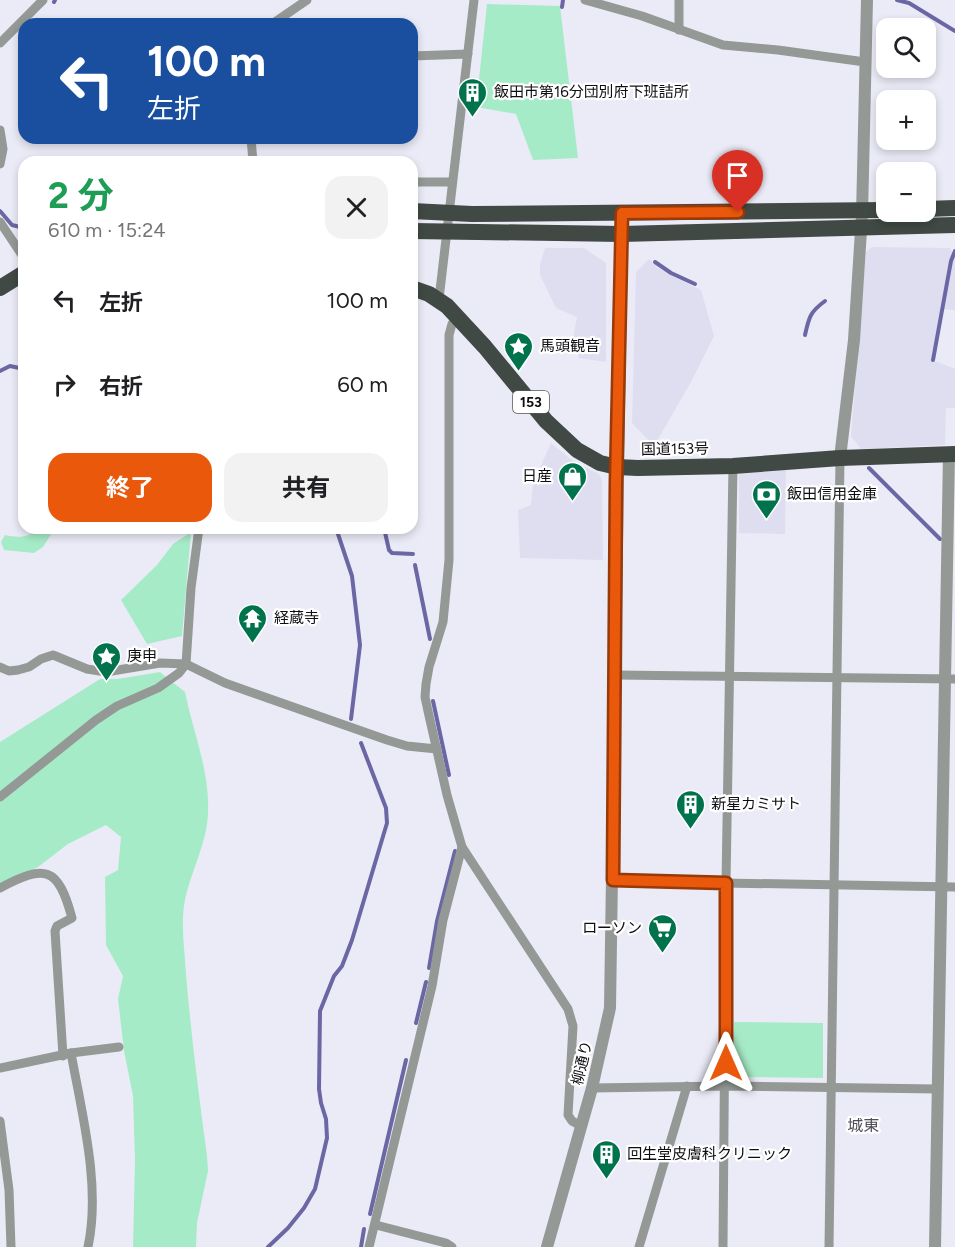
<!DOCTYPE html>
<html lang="ja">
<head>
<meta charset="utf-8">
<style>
	body { margin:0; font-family:Figtree,"Noto Sans JP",sans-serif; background:#f2f2f2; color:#202124; height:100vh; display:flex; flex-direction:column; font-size:22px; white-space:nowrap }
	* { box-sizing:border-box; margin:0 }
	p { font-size:20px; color:#757577 }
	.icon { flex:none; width:33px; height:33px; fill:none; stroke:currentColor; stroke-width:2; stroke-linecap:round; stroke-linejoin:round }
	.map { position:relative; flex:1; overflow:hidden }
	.panel { position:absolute; left:18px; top:156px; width:400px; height:378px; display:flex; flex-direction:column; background:#fff; border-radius:18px; box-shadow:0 3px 9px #0003 }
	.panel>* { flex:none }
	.banner { position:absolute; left:18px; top:18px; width:400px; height:126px; border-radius:18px; box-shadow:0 3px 9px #0003; background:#1a4fa0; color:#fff; overflow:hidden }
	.controls { position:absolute; left:876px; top:18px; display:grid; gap:12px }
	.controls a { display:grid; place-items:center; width:60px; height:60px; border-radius:12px; background:#fff; box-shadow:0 3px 9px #0003; font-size:30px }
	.pin { position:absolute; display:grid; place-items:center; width:51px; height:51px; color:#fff; margin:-62px -26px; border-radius:50% 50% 50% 0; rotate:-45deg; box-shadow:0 0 6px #0007 }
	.pin .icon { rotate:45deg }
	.me { position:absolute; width:66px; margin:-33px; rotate:0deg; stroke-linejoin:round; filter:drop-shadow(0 0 4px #0008) }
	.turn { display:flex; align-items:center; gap:21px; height:126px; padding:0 30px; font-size:27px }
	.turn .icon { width:78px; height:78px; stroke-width:2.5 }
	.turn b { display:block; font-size:42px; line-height:51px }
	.round { display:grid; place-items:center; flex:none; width:63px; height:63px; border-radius:18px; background:#f2f2f2 }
	.overview { display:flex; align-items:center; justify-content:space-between; height:102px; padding:0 30px }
	h1 { font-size:36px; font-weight:700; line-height:45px; color:#1e9e55 }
	.action { display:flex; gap:12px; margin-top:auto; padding:12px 30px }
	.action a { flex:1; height:69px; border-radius:18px; background:#ea580c; color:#fff; font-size:24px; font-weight:700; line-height:69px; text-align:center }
	.action a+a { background:#f2f2f2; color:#202124 }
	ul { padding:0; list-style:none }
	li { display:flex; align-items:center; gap:18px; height:84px; padding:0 30px }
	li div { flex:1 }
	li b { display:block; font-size:22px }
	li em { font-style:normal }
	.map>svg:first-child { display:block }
</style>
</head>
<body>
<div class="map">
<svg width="955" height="1247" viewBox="0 0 955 1247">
	<rect width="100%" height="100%" fill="#ebebf7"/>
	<g fill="#dedef0">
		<path d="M872,247l78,1 5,11v51l-13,-1 -7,52 20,8v39h-9l-1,37 -84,4 -10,-13 15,-184z"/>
		<path d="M545,248h39l22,15v99l-28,-4 2,-9 -8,-5 5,-27 -21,-9 -16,-33v-10z"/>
		<path d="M649,259l9,9 12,7 31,15 13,46 -23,46 -37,64 -22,-23 4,-151z"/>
		<path d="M551,443l23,19 25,12 3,6 1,80 -83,-2 -2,-48 13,-5 2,-22z"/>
		<path d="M786,469l-1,65 -46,-1v-58l5,-5z"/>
	</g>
	<g fill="#a6ebc7">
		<path d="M487,4l73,2 18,152 -45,2 -17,-46 -40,-7z"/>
		<path d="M39,528h16l-12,19 -9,6 -30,-3 -3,-8 4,-7c13,3 24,3 34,-7z"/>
		<path d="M191,532l-9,104 -35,8 -26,-44 36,-35 16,-21z"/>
		<path d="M160,672l25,20c8,40 25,79 23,121 -1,32 -19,61 -24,93 -3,20 1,48 2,68 5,61 13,122 21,182l1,15 -11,52 -1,24h-63l2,-88 -2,-63 -9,-45 -6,-52 5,-23 -17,-31 -1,-68 13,-7 3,-33 -15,-12 -38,19 -30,23 -38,18v-143l100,-63h17z"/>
		<path d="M734,1022l89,1v55l-90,-1z"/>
	</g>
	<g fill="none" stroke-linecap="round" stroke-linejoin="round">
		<g stroke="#6b67a4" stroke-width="4">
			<path d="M897,0l12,3 46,28"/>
			<path d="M54,2l1,-2"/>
			<path d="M562,7l1,-7"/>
			<path d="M0,211l12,14 12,3"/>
			<path d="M655,262l16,11 24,11"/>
			<path d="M805,335c4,-18 5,-23 20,-34"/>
			<path d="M933,360l18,-99 4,-10"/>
			<path d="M0,371l10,-5 14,3"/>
			<path d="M869,468l71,71"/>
			<path d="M336,528l16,48 8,69 -9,74"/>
			<path d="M384,528l5,22 3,3 21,1"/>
			<path d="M415,565l15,74"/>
			<path d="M433,701l16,74"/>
			<path d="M429,968l8,-47 18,-70"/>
			<path d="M416,1023l10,-41"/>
			<path d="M370,1214l36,-154"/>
			<path d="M268,1247l20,-19 16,-20 11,-19 12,-51 -1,-19 -5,-16 -2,-14 1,-78 14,-35 8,-10 10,-26 35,-117 -1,-15 -25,-65"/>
			<path d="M361,1247l3,-18"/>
		</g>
		<g stroke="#949996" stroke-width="9">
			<path d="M585,0l57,16 81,29 55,5 87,12"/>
			<path d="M272,24l35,-24"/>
			<path d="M679,30v-30"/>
			<path d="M0,43l43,-43"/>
			<path d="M412,56l56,-2"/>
			<path d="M0,130l3,19 -3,15"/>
			<path d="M251,138l2,24"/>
			<path d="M412,182h40"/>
			<path d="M0,222l24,36"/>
			<path d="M439,299l35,-299"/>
			<path d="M459,318l-7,6 -3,11v225l-6,62 -14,45 -3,17 -1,13 3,14 19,84 15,52 106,162 5,17 -5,89 4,6 9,5"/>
			<path d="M0,667l9,4 9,-1 11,-3 12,-8 12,-4 34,14 19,3 54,-9 26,1 39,19 162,57 20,6 30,3"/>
			<path d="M615,675l340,4"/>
			<path d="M0,797l96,-77 21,-14 41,-18 21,-15 7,-9 5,-76 8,-60"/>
			<path d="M613,881l342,6"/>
			<path d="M0,888c45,-24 58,-22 72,30l-15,8 -2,5 8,125"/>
			<path d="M71,1053c11,61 30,133 17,194"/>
			<path d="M0,1068l71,-15 48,-6"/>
			<path d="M592,1088l134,-2 211,3"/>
			<path d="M0,1121l9,69 2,57"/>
			<path d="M376,1225l70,18 6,4"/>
			<path d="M369,1247l63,-261 11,-66 19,-73"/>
			<path d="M639,1247l48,-161"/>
			<path d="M723,1247l3,-364 7,-417"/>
			<path d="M829,1247l11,-789"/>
		</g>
		<g stroke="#949996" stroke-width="12">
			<path d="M840,458l14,-118 8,-125 5,-215"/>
			<path d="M547,1247l45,-159 18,-80 12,-795"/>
			<path d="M935,1247l14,-793"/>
		</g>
		<g stroke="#404944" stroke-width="16">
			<path d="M926,209l29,-1"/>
			<path d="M412,211l60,3 414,-4"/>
			<path d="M412,231l210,3 333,-9"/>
			<path d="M0,288l24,-15"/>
			<path d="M412,288l17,6 18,12 38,41 61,74 31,29 23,13 17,4 21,1 95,-2 107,-8 115,-4"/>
		</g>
	</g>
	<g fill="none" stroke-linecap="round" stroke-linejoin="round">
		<defs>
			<path id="route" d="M726,1063v-180l-113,-3 3,-397 6,-270 116,-1"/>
		</defs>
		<use href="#route" stroke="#983908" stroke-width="15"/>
		<use href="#route" stroke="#ea580c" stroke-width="10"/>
	</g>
	<defs>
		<symbol id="building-pin" viewBox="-11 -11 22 30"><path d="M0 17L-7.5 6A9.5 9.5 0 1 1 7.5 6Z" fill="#00724c" stroke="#fff"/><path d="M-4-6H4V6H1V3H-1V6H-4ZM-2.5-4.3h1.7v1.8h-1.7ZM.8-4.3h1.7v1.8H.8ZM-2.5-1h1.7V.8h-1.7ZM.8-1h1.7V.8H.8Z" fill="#fff"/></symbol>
		<symbol id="sight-pin" viewBox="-11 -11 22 30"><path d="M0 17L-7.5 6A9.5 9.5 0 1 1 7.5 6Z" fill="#00724c" stroke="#fff"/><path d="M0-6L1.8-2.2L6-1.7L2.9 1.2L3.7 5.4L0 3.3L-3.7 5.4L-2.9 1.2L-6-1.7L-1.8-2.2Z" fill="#fff"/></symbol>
		<symbol id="shop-pin" viewBox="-11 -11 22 30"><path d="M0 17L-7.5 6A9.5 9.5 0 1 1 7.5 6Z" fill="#00724c" stroke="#fff"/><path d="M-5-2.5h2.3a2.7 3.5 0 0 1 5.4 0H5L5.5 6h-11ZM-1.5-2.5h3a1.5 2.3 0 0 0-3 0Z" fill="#fff"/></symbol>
		<symbol id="bank-pin" viewBox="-11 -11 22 30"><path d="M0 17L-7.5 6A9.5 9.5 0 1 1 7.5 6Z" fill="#00724c" stroke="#fff"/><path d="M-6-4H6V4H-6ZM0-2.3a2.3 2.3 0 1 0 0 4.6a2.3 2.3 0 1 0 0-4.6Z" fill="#fff"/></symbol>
		<symbol id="temple-pin" viewBox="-11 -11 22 30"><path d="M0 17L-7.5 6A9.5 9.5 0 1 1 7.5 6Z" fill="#00724c" stroke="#fff"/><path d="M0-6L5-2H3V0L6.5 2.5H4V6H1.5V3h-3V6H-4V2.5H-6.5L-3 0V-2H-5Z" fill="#fff"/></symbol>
		<symbol id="supermarket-pin" viewBox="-11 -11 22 30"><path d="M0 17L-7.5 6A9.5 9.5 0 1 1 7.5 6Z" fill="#00724c" stroke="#fff"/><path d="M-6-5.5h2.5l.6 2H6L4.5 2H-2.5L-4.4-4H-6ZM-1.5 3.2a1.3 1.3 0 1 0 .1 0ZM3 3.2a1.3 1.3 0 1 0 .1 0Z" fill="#fff"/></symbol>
	</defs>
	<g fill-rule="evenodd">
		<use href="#building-pin" x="456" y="76" width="33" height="45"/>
		<use href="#sight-pin" x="502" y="330" width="33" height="45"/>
		<use href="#shop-pin" x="556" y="460" width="33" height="45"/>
		<use href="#bank-pin" x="750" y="478" width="33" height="45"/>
		<use href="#temple-pin" x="236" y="602" width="33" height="45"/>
		<use href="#sight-pin" x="90" y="640" width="33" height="45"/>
		<use href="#building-pin" x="674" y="788" width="33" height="45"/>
		<use href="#supermarket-pin" x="646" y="912" width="33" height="45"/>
		<use href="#building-pin" x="590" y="1138" width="33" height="45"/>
	</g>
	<g text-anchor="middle" stroke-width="4.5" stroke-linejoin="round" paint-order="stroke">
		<rect fill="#fff" stroke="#575659" stroke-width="1.5" x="513" y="391" width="36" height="22" rx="4.5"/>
		<g font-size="14" font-weight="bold" fill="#0f0e12">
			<text x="531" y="407">153</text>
		</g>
		<g font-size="15" fill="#0f0e12" stroke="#fff" text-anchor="start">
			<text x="494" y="97">飯田市第16分団別府下班詰所</text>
			<text x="540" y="351">馬頭観音</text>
			<text x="552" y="481" text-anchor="end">日産</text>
			<text x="787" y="499">飯田信用金庫</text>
			<text x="274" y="623">経蔵寺</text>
			<text x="127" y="661">庚申</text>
			<text x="711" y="809">新星カミサト</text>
			<text x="642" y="933" text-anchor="end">ローソン</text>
			<text x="627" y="1159">回生堂皮膚科クリニック</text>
		</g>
		<g font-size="15" fill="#0f0e12" stroke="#fff">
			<text transform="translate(675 449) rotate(-1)" y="5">国道153号</text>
			<text transform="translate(582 1063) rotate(-77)" y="5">柳通り</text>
		</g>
		<g font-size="16" fill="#4f4f59" stroke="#fff">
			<text x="863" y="1131">城東</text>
		</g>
	</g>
</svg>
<div class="controls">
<a><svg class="icon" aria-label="search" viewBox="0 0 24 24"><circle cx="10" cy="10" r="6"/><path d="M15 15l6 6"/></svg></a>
<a>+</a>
<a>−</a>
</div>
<div class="pin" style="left:738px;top:212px;background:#d93025"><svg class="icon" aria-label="arrive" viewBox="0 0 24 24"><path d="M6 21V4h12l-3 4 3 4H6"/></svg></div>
<svg class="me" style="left:726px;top:1063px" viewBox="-20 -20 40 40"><path d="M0-17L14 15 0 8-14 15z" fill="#ea580c" stroke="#fff" stroke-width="4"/></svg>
<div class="banner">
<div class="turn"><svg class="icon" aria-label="left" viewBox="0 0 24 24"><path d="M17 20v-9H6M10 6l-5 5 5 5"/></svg><div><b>100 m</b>左折</div></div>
</div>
<section class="panel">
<div class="overview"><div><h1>2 分</h1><p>610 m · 15:24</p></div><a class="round"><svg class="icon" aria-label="close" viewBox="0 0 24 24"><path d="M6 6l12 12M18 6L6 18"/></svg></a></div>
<ul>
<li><svg class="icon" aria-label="left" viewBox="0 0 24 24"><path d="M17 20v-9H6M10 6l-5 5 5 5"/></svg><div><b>左折</b></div><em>100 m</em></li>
<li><svg class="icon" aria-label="right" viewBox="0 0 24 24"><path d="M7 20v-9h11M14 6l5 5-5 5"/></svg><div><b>右折</b></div><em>60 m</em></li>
</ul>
<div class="action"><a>終了</a><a>共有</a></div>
</section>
</div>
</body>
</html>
